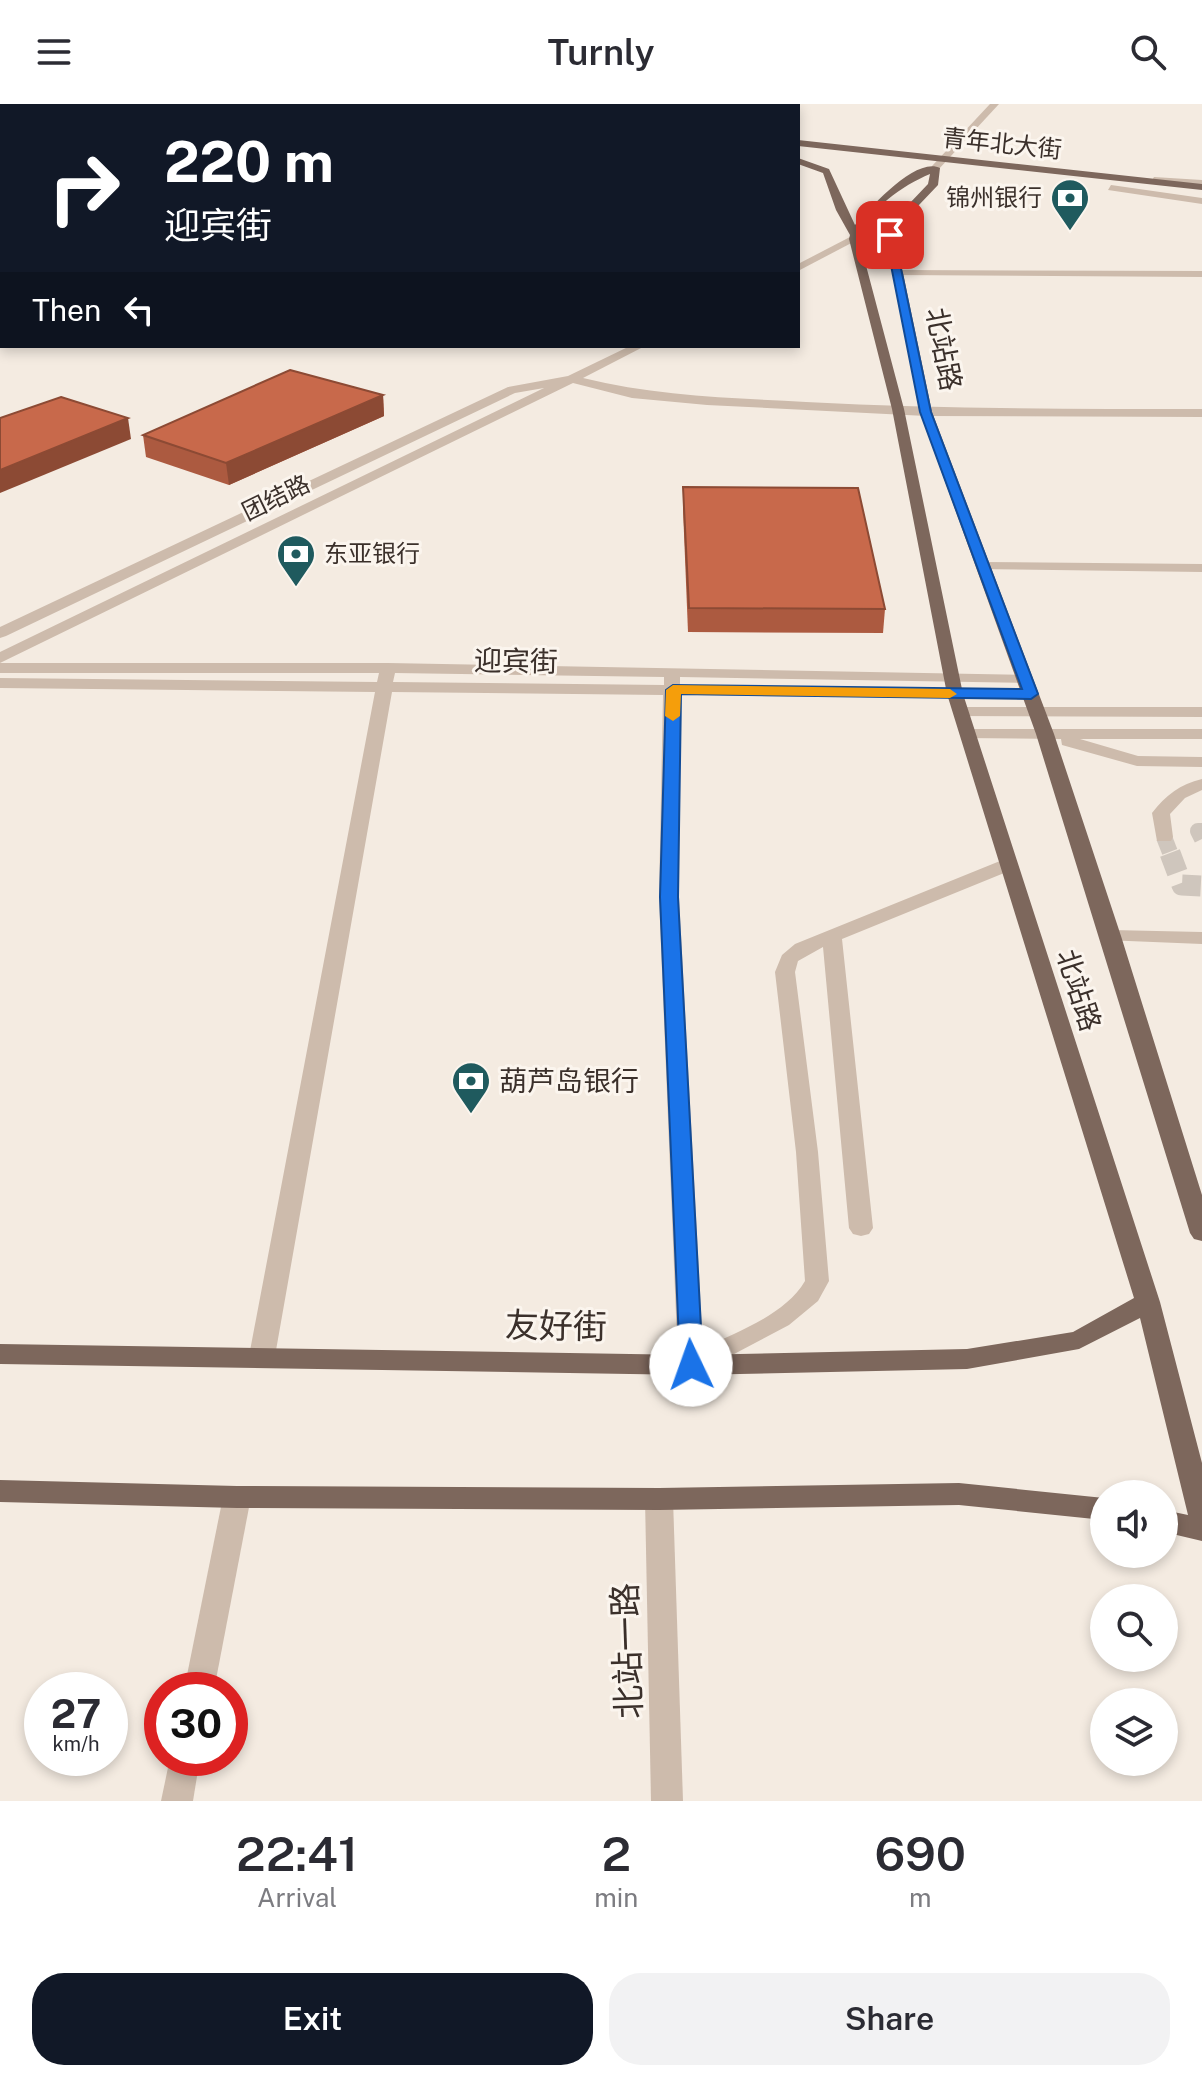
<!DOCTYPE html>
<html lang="en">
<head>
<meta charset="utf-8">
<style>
	body { margin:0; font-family:"Public Sans","Noto Sans SC",sans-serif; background:#f2f2f3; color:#2b2b33; height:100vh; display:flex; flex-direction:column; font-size:30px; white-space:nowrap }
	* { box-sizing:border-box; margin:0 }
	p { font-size:26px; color:#7c7c81 }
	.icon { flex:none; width:44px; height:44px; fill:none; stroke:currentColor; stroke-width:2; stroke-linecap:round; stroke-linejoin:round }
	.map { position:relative; height:1697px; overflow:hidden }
	.details { display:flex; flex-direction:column; background:#fff; flex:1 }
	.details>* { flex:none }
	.top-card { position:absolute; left:0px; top:0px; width:800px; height:244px; box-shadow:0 4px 12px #0003; background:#111827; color:#fff; overflow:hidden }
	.tools { position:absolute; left:1090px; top:1376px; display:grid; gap:16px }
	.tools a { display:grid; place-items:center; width:88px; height:88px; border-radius:50%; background:#fff; box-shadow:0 4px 12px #0003; font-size:40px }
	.speed { position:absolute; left:24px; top:1568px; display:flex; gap:16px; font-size:40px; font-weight:700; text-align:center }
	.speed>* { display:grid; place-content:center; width:104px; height:104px; border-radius:50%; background:#fff; box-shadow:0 4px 12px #0003; line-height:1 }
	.speed small { font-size:20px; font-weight:400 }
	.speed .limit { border:12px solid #d22; background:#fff; color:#111 }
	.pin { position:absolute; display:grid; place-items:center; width:68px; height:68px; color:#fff; margin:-34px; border-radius:16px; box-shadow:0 4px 12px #0006 }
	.me { position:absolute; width:88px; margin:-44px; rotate:357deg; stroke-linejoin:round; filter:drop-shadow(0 0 6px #0008) }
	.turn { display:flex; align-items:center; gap:28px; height:168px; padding:0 32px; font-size:36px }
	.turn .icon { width:104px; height:104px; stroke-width:2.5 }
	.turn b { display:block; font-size:56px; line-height:68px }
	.then { display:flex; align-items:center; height:76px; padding:0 32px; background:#0003; gap:16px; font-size:30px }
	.eta { display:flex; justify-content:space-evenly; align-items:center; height:136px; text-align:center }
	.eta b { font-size:48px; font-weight:600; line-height:56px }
	.primary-button { display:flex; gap:16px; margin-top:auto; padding:16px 32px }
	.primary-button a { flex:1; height:92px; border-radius:32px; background:#111827; color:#fff; font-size:32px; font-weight:600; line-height:92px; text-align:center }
	.primary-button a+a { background:#f2f2f3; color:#2b2b33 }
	header { display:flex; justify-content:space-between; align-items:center; height:104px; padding:0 32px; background:#fff; font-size:36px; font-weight:600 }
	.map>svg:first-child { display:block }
</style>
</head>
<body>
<header><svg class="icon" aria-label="menu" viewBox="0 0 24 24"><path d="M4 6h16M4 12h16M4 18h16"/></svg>Turnly<svg class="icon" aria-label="search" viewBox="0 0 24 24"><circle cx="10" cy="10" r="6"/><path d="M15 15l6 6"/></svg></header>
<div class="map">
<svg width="1202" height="1697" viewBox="0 0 1202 1697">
	<rect width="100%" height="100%" fill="#f4ebe1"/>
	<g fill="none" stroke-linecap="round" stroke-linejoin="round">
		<g stroke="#cfc6bd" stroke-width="16" stroke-dasharray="16 8" stroke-linecap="butt">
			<path d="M1202,727h-4l4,8"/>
			<path d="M1164,733l7,18"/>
		</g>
		<path stroke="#cfc6bd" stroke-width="21" stroke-dasharray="21 11" stroke-linecap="butt" d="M1170,749l12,32 20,1"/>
		<g fill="#cdbbac" fill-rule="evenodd">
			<path d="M990,0h9l-61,66h-6v-4z"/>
			<path d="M1154,73l48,3v6l-51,-4z"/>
			<path d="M1111,81l91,13v6l-94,-14z"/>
			<path d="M850,133l9,2 -61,32v-7z"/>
			<path d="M898,166l304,1v6l-308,-2 -1,-2z"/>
			<path d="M630,242h15l-62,32c73,18 148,20 223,24 132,7 264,7 396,7v8l-276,-1 -219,-11 -75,-7 -59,-15 -573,280v-11l544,-264 -29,5 -509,243 -6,2v-11l508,-240 60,-11z"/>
			<path d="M983,458l219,2v8l-224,-3v-6z"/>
			<path d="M0,559h388l644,12v6l-6,2 -346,-6v8l351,4 8,5 -8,5 -351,-4 -1,202 24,451c34,-16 82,-33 102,-67l-9,-129 -21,-180 7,-17 13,-11 205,-83h14l2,4 -2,4 -172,70 31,289 -4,6 -8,2 -8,-2 -4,-6 -26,-281 -25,14 -3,11 23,180 11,129 -11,20 -29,24 -89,47 -9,3 -9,-3 -4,-7 -19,-468 4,-202 -271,-3 -117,664 -4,7 -9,3 -9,-3 -4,-7 126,-664 -375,-4v-10l377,4 2,-9h-379zM395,569l269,4v8l-271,-3z"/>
			<path d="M962,603h240v10l-246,-1 -2,-4z"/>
			<path d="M969,625h233v10h-122l58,17 64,1v10l-65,-1 -75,-21 -1,-6 -98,-1 -3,-4z"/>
			<path d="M1202,675v11l-17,8 -15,16 3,23 -2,4h-14l-5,-28c14,-18 28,-29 50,-34z"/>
			<path d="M1111,826l91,2v12l-98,-4 -3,-4 3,-4z"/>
			<path d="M237,1382l10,3 4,8 -37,193h-30l39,-193 4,-8z"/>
			<path d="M659,1384l10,3 4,8 10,302h-32l-6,-302 4,-8z"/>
			<path d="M170,1654h30l-7,43h-32z"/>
		</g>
		<g fill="#7d675c" fill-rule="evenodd">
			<path d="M299,0h23l2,2h-23z"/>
			<path d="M408,0h26l2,2h-26z"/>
			<path d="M798,36l404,44v6l-404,-44z"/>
			<path d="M798,54l31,11 26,56c15,-17 61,-69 85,-57l-2,17 -39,41 -5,19 9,28 29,139 122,322 67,202 81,259v46l-8,-2 -4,-6 -154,-499 -116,-322 -27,-139 -9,-28 5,-20 39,-41 2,-10c-28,12 -61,34 -71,65l45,170 59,285 197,608 42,161v78l-38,-9v-22l24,5 -48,-197 -61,31 -112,20 -276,6 -691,-11v-20l691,11 276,-6 106,-17 61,-34 -187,-604 -55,-285 -43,-170 1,-4 -14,-25 -13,-37 -25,-9z"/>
			<path d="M2,57v6l-2,1v-6z"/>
			<path d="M2,81v6l-2,1v-6z"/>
			<path d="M0,1376l237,6 422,2 300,-5 145,15v22l-145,-15 -300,5 -422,-2 -237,-6z"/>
		</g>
		<g fill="#5c4a42" fill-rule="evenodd">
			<path d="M250,0h17l-18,2z"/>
			<path d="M278,0h17l-18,2z"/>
		</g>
	</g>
	<g fill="#ac5a40">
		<path d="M383,291l1,21 -155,69 -83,-28 -3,-22z"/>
		<path d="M683,383l202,122 -2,24 -195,-1 -5,-123z"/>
	</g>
	<g fill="#8c4a34">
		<path d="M383,291l1,21 -155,69 -3,-22z"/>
		<path d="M128,314l3,21 -131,54v-23z"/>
	</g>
	<g fill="#c8694b" stroke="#8c4a34" stroke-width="2">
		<path d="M290,266l93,25 -157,68 -83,-28z"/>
		<path d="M61,293l67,21 -128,52v-52z"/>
		<path d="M683,383l175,1 27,121 -196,-1z"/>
	</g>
	<path fill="#1a73e8" stroke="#114b97" stroke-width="2" d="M890,129l4,2 37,177 107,282 -7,5 -350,-5 -3,203 25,468 -4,6 -8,2 -8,-2 -3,-6 -20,-468 6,-207 7,-5 349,4 -102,-277 -35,-177z"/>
	<path fill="#f59e0b" d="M673,581l277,4 7,5 -7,4 -269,-4 -1,22 -7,5 -8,-5 1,-26z"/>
	<defs>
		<symbol id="bank-pin" viewBox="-11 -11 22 30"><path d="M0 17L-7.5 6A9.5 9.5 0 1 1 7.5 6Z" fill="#1f5a5e" stroke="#fbf5ee"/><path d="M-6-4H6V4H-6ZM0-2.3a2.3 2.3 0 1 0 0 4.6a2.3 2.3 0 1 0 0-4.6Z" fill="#fff"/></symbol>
	</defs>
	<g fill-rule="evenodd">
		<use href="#bank-pin" x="1048" y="72" width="44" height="60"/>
		<use href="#bank-pin" x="274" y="428" width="44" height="60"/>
		<use href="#bank-pin" x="449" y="955" width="44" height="60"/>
	</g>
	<g text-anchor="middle" stroke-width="6" stroke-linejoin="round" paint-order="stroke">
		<g font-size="24" fill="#3b302b" stroke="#fbf5ee">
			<text transform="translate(1002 40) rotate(6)" y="8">青年北大街</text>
			<text transform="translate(276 394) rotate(-26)" y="8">团结路</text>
		</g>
		<g font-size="24" fill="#3b302b" stroke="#fbf5ee" text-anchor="end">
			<text x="1042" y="102">锦州银行</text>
			<text x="324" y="458" text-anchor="start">东亚银行</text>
		</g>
		<g font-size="28" fill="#3b302b" stroke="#fbf5ee">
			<text transform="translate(944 245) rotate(79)" y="10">北站路</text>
			<text transform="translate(516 557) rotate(1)" y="10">迎宾街</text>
			<text transform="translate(1079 886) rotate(72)" y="10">北站路</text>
		</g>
		<g font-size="28" fill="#3b302b" stroke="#fbf5ee" text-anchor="start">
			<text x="499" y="987">葫芦岛银行</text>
		</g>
		<g font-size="34" fill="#3b302b" stroke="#fbf5ee">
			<text transform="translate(556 1222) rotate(1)" y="12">友好街</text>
			<text transform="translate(627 1547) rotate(-92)" y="12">北站一路</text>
		</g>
	</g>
</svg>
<div class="tools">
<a><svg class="icon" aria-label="sound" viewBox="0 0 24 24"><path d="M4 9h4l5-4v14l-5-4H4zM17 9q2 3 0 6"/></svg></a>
<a><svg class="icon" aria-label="search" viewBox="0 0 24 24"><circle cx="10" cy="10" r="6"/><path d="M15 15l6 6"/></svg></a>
<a><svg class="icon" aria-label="layers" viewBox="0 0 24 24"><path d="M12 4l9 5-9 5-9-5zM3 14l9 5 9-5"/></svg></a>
</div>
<div class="speed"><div>27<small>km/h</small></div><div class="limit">30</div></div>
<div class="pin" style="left:890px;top:131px;background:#d93025"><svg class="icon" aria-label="arrive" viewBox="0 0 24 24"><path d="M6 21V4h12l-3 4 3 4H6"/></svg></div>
<svg class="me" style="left:691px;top:1261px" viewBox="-20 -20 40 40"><circle r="19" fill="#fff"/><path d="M0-13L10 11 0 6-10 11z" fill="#1a73e8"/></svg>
<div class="top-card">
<div class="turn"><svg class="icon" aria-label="right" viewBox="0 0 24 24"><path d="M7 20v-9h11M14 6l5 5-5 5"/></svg><div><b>220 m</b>迎宾街</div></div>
<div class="then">Then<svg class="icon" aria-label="left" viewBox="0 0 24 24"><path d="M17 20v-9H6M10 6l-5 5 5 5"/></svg></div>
</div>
</div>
<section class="details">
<div class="eta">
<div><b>22:41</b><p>Arrival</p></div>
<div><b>2</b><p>min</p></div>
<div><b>690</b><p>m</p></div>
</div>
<div class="primary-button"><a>Exit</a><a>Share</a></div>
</section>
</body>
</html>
